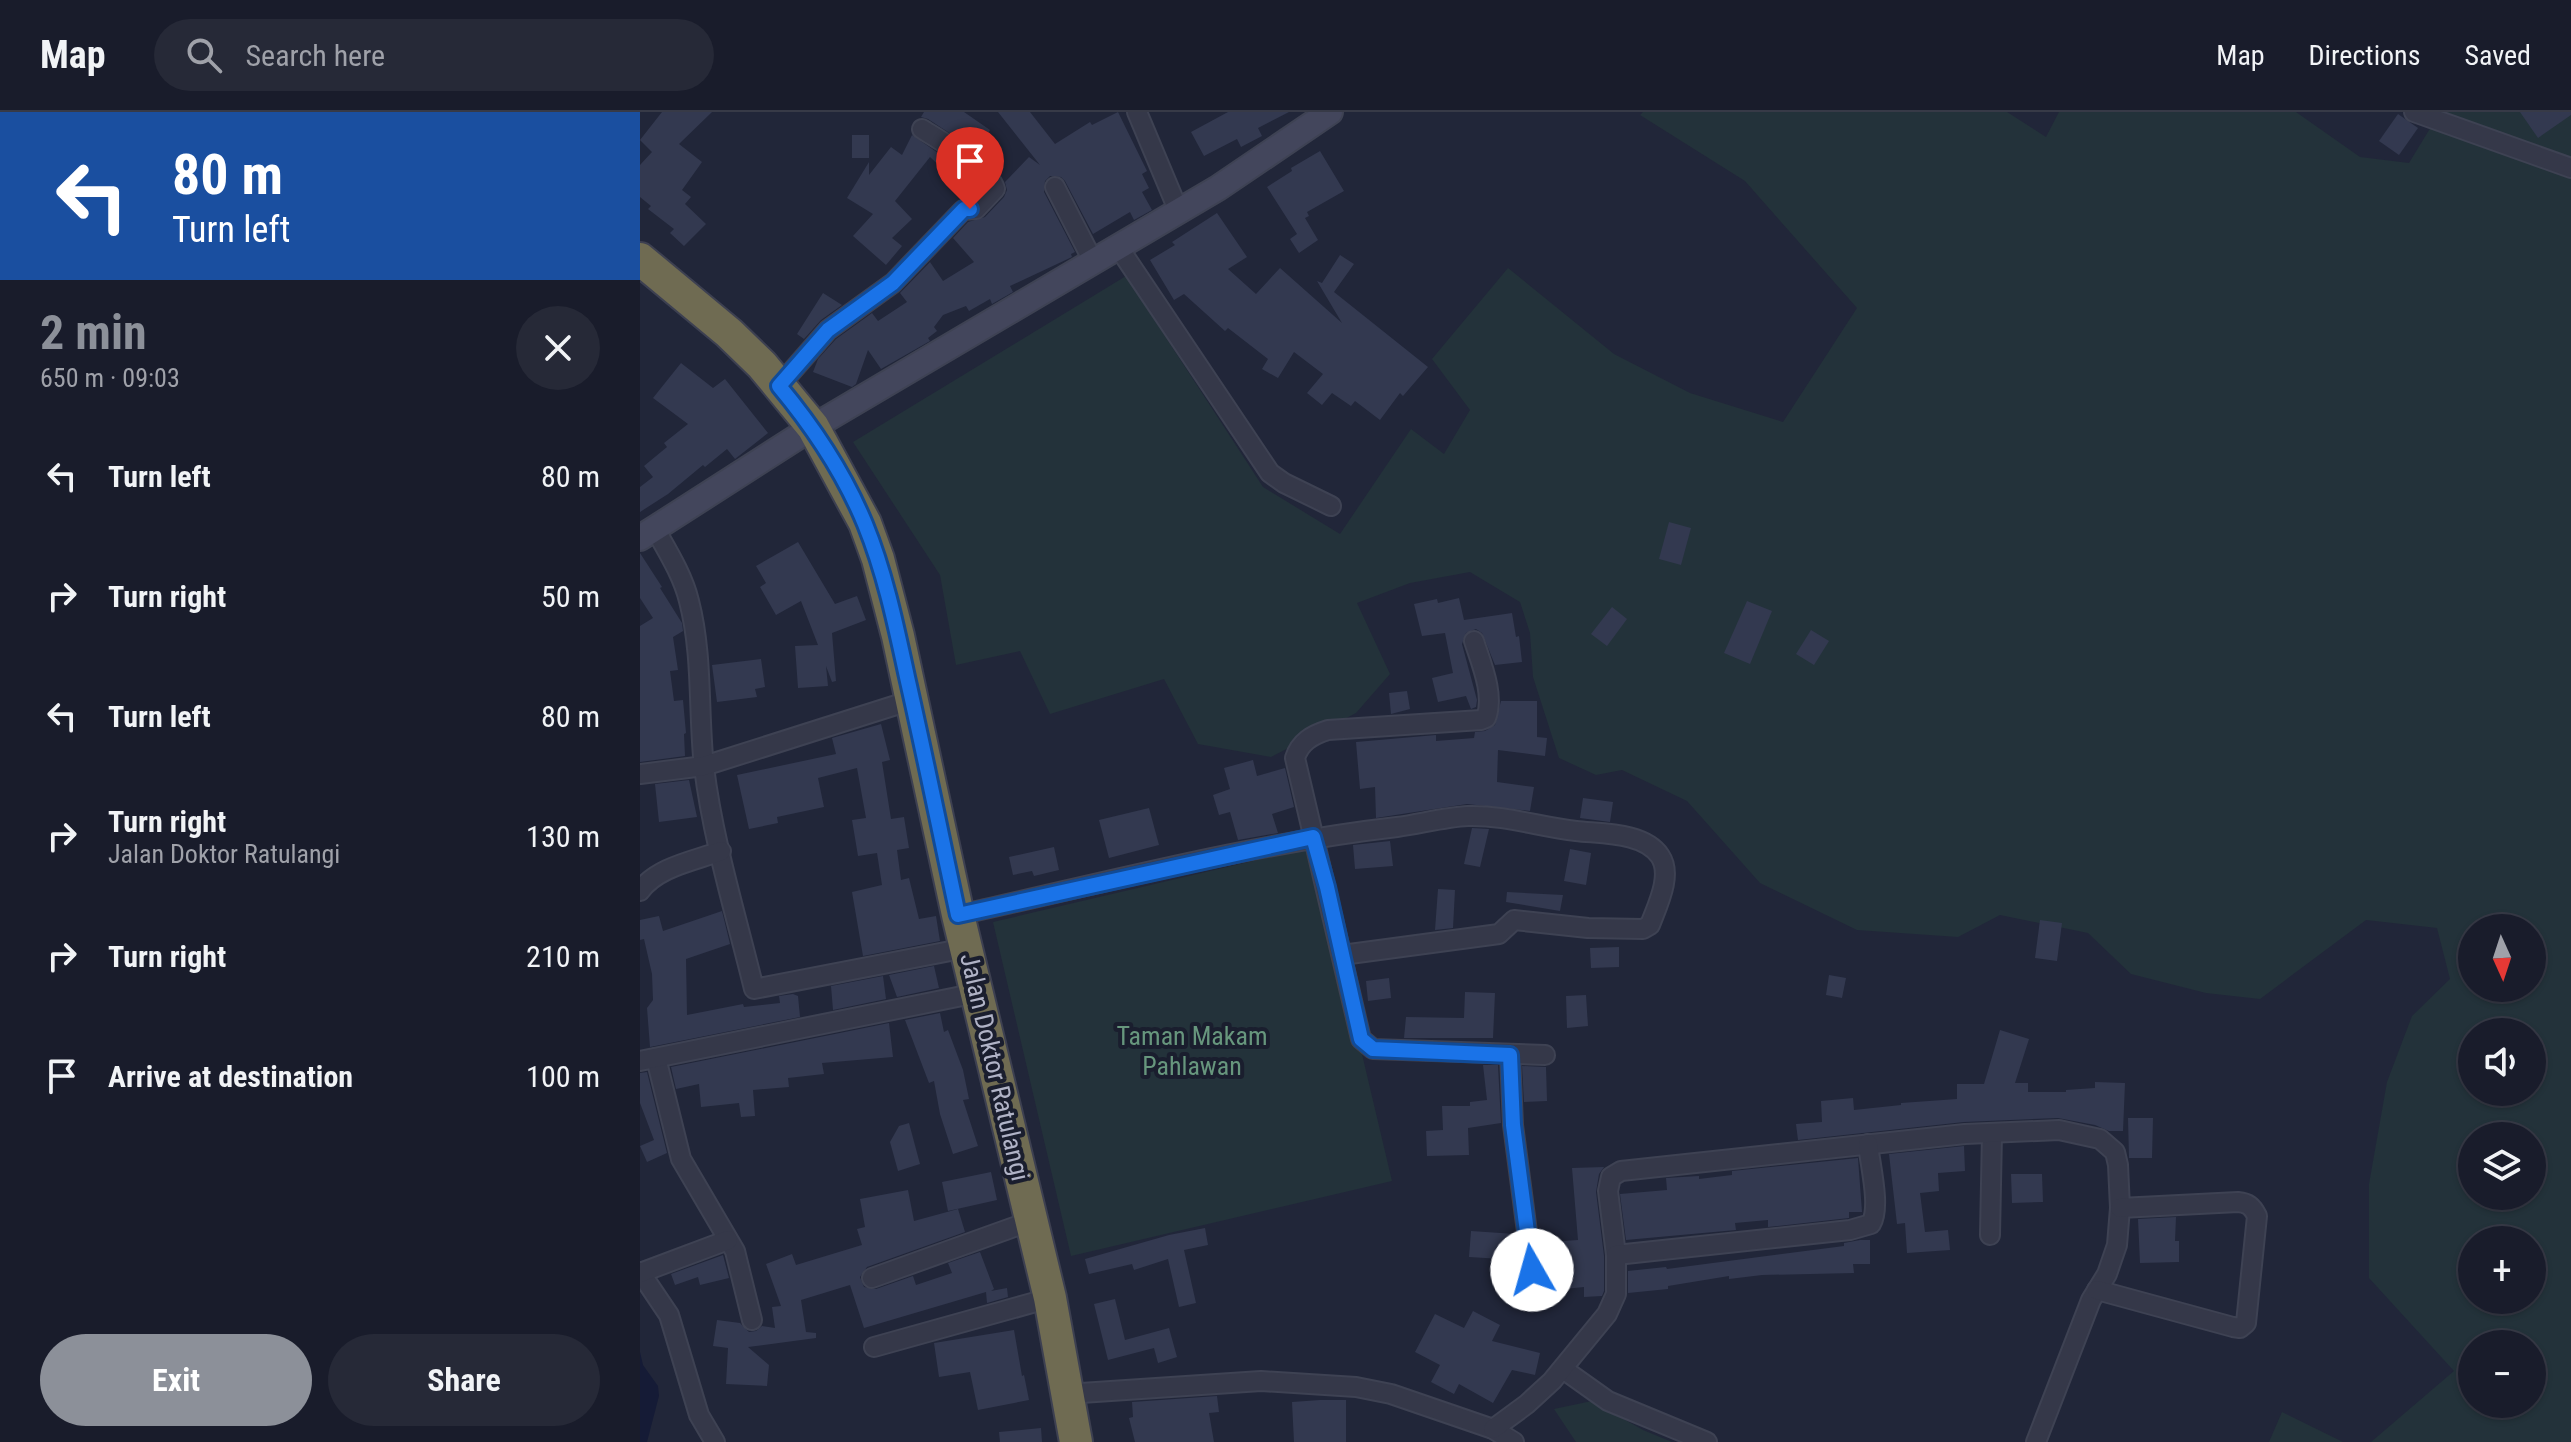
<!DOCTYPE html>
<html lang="en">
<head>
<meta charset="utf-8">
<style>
	body { margin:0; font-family:"Roboto Condensed",sans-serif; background:#262937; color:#f1f3f6; height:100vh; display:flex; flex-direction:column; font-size:30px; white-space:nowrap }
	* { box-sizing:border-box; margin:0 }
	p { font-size:26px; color:#9fa1a9 }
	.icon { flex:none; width:44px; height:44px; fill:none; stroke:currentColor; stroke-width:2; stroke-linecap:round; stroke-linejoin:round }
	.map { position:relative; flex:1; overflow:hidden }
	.details { display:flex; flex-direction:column; background:#191c2b; width:640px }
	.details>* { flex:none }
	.hud { background:#1a4fa0; color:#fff; overflow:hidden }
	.needle { width:52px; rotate:177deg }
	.tools { position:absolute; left:1818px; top:802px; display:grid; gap:16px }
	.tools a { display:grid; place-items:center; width:88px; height:88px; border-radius:50%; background:#191c2b; box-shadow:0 2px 6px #0004,0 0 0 2px #373a47; font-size:40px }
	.pin { position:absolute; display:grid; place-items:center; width:68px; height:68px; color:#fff; margin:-82px -34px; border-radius:50% 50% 50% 0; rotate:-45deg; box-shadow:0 0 8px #0007 }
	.pin .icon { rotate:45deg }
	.me { position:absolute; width:88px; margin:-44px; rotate:353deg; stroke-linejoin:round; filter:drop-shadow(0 0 6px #0008) }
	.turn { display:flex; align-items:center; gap:28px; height:168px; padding:0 40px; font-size:36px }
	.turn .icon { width:104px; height:104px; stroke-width:2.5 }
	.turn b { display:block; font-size:56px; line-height:68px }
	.round { display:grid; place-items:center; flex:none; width:84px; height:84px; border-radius:42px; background:#262937 }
	.head { display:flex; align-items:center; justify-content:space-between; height:136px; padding:0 40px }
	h1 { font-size:48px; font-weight:700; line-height:60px; color:#8c9099 }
	.button { display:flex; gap:16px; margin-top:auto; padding:16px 40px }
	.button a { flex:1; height:92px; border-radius:48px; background:#8c9099; color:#fff; font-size:32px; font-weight:700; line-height:92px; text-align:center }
	.button a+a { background:#262937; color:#f1f3f6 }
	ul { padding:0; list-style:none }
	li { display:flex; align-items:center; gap:24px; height:120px; padding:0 40px }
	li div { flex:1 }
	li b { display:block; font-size:30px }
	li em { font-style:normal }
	header { display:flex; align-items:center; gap:48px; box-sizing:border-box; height:112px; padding:0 40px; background:#191c2b; border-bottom:2px solid #373a47 }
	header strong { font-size:38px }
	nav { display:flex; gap:44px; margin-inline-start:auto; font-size:28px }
	.search { width:560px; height:72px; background:#262937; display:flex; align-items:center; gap:20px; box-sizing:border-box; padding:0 28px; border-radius:44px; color:#9fa1a9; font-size:30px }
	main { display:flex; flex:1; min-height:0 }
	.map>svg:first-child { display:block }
</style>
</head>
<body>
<header>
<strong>Map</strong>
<div class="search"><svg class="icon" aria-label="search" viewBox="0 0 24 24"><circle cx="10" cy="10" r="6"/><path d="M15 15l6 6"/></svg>Search here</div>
<nav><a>Map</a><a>Directions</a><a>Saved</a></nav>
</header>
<main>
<section class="details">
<div class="hud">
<div class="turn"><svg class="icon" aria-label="left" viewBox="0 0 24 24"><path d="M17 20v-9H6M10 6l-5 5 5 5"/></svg><div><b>80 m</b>Turn left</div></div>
</div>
<div class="head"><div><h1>2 min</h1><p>650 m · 09:03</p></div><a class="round"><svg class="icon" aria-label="close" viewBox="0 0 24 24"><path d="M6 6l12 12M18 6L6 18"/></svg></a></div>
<ul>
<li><svg class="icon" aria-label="left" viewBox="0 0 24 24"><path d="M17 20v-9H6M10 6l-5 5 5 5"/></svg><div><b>Turn left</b></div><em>80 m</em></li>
<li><svg class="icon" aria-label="right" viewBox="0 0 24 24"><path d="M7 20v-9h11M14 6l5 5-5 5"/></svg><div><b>Turn right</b></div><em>50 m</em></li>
<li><svg class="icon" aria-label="left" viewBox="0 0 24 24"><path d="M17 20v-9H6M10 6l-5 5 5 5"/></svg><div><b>Turn left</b></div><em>80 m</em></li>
<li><svg class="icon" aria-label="right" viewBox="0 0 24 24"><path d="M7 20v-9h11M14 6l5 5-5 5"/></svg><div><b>Turn right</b><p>Jalan Doktor Ratulangi</p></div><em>130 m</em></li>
<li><svg class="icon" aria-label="right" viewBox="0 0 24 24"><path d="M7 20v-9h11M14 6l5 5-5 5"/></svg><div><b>Turn right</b></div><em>210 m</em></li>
<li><svg class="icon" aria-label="arrive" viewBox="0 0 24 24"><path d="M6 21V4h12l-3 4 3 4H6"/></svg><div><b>Arrive at destination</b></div><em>100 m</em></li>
</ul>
<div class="button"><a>Exit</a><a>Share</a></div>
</section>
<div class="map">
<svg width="1931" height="1330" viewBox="0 0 1931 1330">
	<rect width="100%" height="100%" fill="#212639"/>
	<g fill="#23323a" fill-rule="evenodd">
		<path d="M1003,0h364l39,25 13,-25h237l64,45 49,6 31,-51h131v1330h-200l83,-71 -85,-93v-94l18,-102 25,-66 38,-37 -13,-51 -71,-8 -106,79 -54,-6 -75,-19 -43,-41 -88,-18 -42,22 -101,-7 -97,-47 -73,-82 -65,-31 -26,5 -37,-17 -26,-81 -3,-44 -10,-31 -50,-30 -60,11 -53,20 33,71 -34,39 -85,44 -73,-13 -34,-65 -114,35 -30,-63 -64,14 -16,-90 -87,-133 273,-166 137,211 77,47 71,-105 33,25 26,-44 -38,-51 76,-91 106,86 76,39 93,29 74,-114 -112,-127 -105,-66zM1832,816h60v60h-60zM1832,920h60v60h-60zM1832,1024h60v60h-60zM1832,1128h60v60h-60zM1832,1232h60v60h-60z"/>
		<path d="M673,735l79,334 -321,75 -78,-334z"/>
		<path d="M952,1289l51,29 29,12h-96l-22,-33z"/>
		<path d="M1642,1300l61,30h-74z"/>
	</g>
	<path fill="#151b36" d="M0,1240l3,13 15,21 1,10 -12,46h-7z"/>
	<g fill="#333950">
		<path d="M22,0h50l-33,32 23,18 -20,28 9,7 -6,7 21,20 -22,22 -14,-13 4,-4 -26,-20 3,-3 -11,-9v-32l12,-13 -12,-12z"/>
		<path d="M284,0h40l26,18 -13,21 -49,-32 -7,-2z"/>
		<path d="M358,0h32l25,32 35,-22 2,3 26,-13 29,59 -5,3 7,14 -7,4 10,18 -18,10 -4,-8 -37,22 -28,-53 -4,-4 -11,-1 -5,5 -1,11 31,60 -4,2 1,3 -62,29 3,6 -21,12 -2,-5 -21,12 -3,-5 -23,9 -9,12 3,4 -9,7 2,3 -49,28 -13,-19 -12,34 -4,3 -39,-15 5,-13 18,-20 36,-26 6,8 29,-19 -7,-9 30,-31 13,19 31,-19 -21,-24 15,-16 17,-5 19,-20 3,-7 -2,-8 24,-25 11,8z"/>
		<path d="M588,0h61l-31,16 4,8 -21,11 -4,-8 -33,17 -13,-24z"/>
		<path d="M1880,0h51v3l-33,23z"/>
		<path d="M1758,2l20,14 -19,27 -20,-14z"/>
		<rect x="212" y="23" width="17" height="23"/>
		<path d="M272,23l45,31 23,21 -8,9 -42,-39 -35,44 17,18 -20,19 10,8 -16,19 -33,-29 20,-22 -26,-16 22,-36v13l22,-28 11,8z"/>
		<path d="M680,39l24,40 -37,21 2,4 -4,2 13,22 -19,13 -9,-14 7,-5 -30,-47 25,-16 -1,-3z"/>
		<path d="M577,101l30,44 -19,12 28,25 24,-26 62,55 -25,-42 5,2 18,-28 14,9 -20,28 94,75 -25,29 -3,-3 -20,27 -25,-19 -4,5 -19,-13 -10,12 -15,-12 16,-19 -29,-22 -16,26 -16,-9 6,-10 -40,-31 -3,3 -41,-37 -10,6 -24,-40 25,-15 -3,-3z"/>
		<path d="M183,181l19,12 -21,15 -17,19 -7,-5z"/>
		<path d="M41,251l32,25 12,-9 43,54 -33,26 -8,-10 -22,18 -2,-2 -35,29 -28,18v-25l13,-10 -9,-11 23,-19 -3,-4 24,-19 -35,-26z"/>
		<path d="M1029,410l22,6 -10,37 -22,-6z"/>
		<path d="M158,430l37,62 22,-8 9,24 -34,13 4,48 -4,1 -6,-16 2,20 -30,2 -3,-42 23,-1 -17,-44 -25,14 -16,-28 6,-4 -10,-17z"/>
		<path d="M0,441l22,34 -2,1 22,35 1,8 -10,6 5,33 -8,1 4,30 9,-1 3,33 -2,1 1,22 -45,6v-136l13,-8 -13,-20z"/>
		<path d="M819,486l5,22 48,-7 4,24 3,-1 3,26 -27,3 -13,-32 -6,-4 -10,4 -4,11 15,56 -1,7 -5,2 -5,-13 -28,6 -6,-24 21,-5 -8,-40 -23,3 -8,-32 23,-5 1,4z"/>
		<path d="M1107,489l25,10 -22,53 -26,-11z"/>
		<path d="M972,495l15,12 -20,27 -16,-12z"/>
		<path d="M1171,518l18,11 -15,24 -18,-11z"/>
		<path d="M121,547l4,28 -10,2 2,8 -40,5 -5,-37z"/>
		<path d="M767,579l3,18 -19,5 -2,-21z"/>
		<path d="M861,589h36v36l10,1 -2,18 -47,-6 -1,32 37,5 -4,24 -63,-7 -91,14 -1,-31 -15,2 -4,-47 80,-7v6l38,-3 1,-6 10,-1 10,-6z"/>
		<path d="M241,612l9,36 -8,2 9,57 13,-2 5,31 -12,2 4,30 8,-2 10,41 17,-3 4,25 -77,15 -11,-64 30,-7 -5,-32 -19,3 -6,-36 14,-2 -9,-50 -39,10 6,29 -47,10 1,6 -29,6 -12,-54 99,-21 -4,-16z"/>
		<path d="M613,648l4,16 28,-8 9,39 -22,7 6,19 -40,7 -8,-28 -11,3 -6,-20 17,-6 -6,-21z"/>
		<path d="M49,668l8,37 -38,5 -4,-38z"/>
		<path d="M943,686l30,4 -3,20 -30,-4z"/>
		<path d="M509,696l10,37 -50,13 -10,-38z"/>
		<path d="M832,716l17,1 -9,38 -16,-3z"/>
		<path d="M750,729l3,25 -38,3 -2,-24z"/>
		<path d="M414,735l5,23 -25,6 -2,-5 -19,4 -4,-18z"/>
		<path d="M930,737l21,4 -5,32 -22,-4z"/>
		<path d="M798,777l17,1 -2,38 -18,2z"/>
		<path d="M867,780l56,3 -3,16 -54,-9z"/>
		<path d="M82,799l8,33 -44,15 1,56 56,-11 1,3 36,-4 -1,-7 14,-2 5,2 2,21 -150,30 -3,-39 6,-8 -1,-26 -8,-35 -4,1v-20l19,-4 4,15z"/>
		<path d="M1400,808l22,3 -5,38 -22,-3z"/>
		<path d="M979,835v20l-28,1 -1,-20z"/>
		<path d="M294,854l5,22 -42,9 -8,-22z"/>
		<path d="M1189,863l17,3 -4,20 -16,-3z"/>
		<path d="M243,864l3,23 -53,11 -2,-24z"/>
		<path d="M749,866l2,20 -23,3 -2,-20z"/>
		<path d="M825,880l30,1 -2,45h-89l2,-21 58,1z"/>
		<path d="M946,883l2,31 -21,2 -1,-32z"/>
		<path d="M300,901l4,19 4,-2 15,40 6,29 -6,1 15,46 -25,8 -13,-40 -6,-33 -5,2 -24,-63z"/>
		<path d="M249,911l4,34 -71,6 2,11 -36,4 1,9 -36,3 2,26 -14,1 -2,-14 -38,4 -2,-23 -23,5 -5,-22z"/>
		<path d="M1360,918l29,9 -14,44h13v9h38v-2l29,-2v-6l30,1 -2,48h-14l-14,-6 -37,-7 -94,4 -166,18 -2,-16 26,-2 -1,-21 32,-3 1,12 47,-5v-2l56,-4v-15h27z"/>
		<path d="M843,953h15l3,58 -33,5 1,27 -42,1 -1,-25 17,-1 -1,-24h28v-4l17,-2z"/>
		<path d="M882,954l24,1 1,34 -23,1z"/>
		<path d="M7,960l20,81 -20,9 -7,-16 14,-6 -14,-37v-30z"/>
		<path d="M1488,1006h25l-1,40h-23z"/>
		<path d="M269,1011l11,41 -22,7 -8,-29 9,-16z"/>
		<path d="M1324,1034l1,25 -27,2 1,18 -19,2 5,39 23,-2 2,20 -43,3 -2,-30 -8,1 -8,-70z"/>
		<path d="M1218,1046l4,54h-13v6l-81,9v-7l-33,3 1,7 -110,10 -6,-46 47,-4 -1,-12 33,-2v3l33,-4v-4z"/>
		<path d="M964,1055l-5,7 -3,18 8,64v35l-2,5 -18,1v-10l-29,3 -5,-48 28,-2 -6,-72z"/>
		<path d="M351,1060l6,28 -49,11 -6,-29z"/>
		<path d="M1371,1062h31l1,28 -31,1z"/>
		<path d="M268,1078l6,31 44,-12 7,23 -98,35 -7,10 4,10 12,2 37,-13 3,9 36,-12 -4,-10 32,-11 14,37 -3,2 16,-3 1,9 -21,6 -1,-11 -122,36 -14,-43 -49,15 5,32 10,1v5l-68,9 21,18 -2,21 -41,-2 2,-36 -15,-2 4,-26 23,3 9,9 7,-1 6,-5 13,2 -3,-21 9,-1 -15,-42 26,-10 4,11 66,-20 -5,-16 8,-2 -5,-28z"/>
		<path d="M1536,1105l-1,24h4v21l-39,1 -2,-44z"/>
		<path d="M565,1116l3,17 -24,5 12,53 -17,4 -11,-48 -34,11 -2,-6 -43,10 -4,-15 84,-24z"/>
		<path d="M831,1119l44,3 3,26 -49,-3z"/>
		<path d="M1220,1128h10v24h-17l1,9 -92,2 -33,4v-3l-61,10v3l-40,4v-22l38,-4 1,2 177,-23v-3z"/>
		<path d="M83,1143l6,23 -29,7 -2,-8 -23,8 -4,-11z"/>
		<path d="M475,1187l10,41 44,-12 8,29 -19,6 -4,-15 -46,12 -14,-56z"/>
		<path d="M833,1199l27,14 -8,16 48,12 -5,22 -23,-5 -19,33 -34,-19 -5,10 -23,-12 9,-17 -25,-13 20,-38 29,14z"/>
		<path d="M374,1218l8,46 2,-1 5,25 -51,10 -8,-38 -31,5 -5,-34z"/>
		<path d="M577,1284l2,16 -10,1 5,29h-79l-6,-24 4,-1 -1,-15z"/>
		<path d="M680,1288h26v42h-52l-2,-40z"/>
		<path d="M401,1316l1,14h-42l-1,-10z"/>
	</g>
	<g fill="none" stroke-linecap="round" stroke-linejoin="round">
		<defs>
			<g id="street">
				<path d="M497,0l42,100"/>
				<path d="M1774,0l157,56"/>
				<path d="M415,75l39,76"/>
				<path d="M479,136l151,225 14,10 47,23"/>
				<path d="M139,274l49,-56 65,-47 70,-73 13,-1 19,-20c-5,-20 -54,-48 -73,-60"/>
				<path d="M15,417c13,23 28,47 34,72 14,54 9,111 15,166 9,74 32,148 50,222l212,-41"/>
				<path d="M834,529c7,22 21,54 12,77l-5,2 -153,10c-16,5 -28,12 -33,28l66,281 12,10 172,6"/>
				<path d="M0,662l64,-8 208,-66"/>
				<path d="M0,779c17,-24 54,-30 81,-40"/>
				<path d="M318,803c146,-32 291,-71 439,-88 23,-3 48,-10 71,-11 37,-1 72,11 108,15 25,3 68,1 84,25 13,19 -3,50 -10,69l-7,4 -55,-1 -74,-8 -15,14 -157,21"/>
				<path d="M870,943l3,70 19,145"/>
				<path d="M16,946l25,101 54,92 17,69"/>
				<path d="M0,949l337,-68"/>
				<path d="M1350,1123l2,-102"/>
				<path d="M976,1143l-8,-64 3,-14 10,-6 344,-37 94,-4 41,9 15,13 3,13 2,43 -3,37 -10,29 -16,26 -55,142"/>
				<path d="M0,1160l29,43 30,100 16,27"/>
				<path d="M0,1161l88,-33"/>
				<path d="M232,1166l159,-57"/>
				<path d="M1457,1178l136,37 7,1 6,-5 11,-107c-5,-10 -9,-13 -19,-14l-118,6"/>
				<path d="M234,1235l176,-49"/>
				<path d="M923,1257l45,32 99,41"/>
				<path d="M426,1282l195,-13 95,6 35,7 102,35 21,13"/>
				<path d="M853,1317l34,-25 25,-23 55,-67 9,-20v-39l234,-25 21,-6c10,-17 -1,-59 -3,-80"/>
			</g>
			<path id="secondary" d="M0,426l173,-111 405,-239 112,-76"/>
			<path id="highway" d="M0,147l89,74 33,32 51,62 52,96 13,36 20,77 60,279 92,383 26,144"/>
		</defs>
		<use href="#street" stroke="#3e4253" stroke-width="22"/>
		<use href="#secondary" stroke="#3e4253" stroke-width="28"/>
		<use href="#highway" stroke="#3d4051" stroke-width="36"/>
		<use href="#street" stroke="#353849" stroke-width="18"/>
		<use href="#secondary" stroke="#43465c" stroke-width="24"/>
		<use href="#highway" stroke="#6f6b52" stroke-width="32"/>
	</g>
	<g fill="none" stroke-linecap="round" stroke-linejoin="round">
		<defs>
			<path id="route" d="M330,97h-6l-71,74 -65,47 -49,56c35,42 65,87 86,138 20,49 31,102 42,153 18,79 34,159 51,238l355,-78 14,50 34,152 12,10 137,6 3,70 19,145"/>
		</defs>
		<use href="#route" stroke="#114b97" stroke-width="20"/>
		<use href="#route" stroke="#1a73e8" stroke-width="14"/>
	</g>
	<g text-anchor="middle" stroke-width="8" stroke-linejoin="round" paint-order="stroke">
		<g font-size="26" fill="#67967d" stroke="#1a1e2e">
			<text x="552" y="933">Taman Makam<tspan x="552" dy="30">Pahlawan</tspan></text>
		</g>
		<g font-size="26" fill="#b0b3c6" stroke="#1a1e2e">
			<text transform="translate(355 955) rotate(77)" y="9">Jalan Doktor Ratulangi</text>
		</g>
	</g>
</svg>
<div class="tools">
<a><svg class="needle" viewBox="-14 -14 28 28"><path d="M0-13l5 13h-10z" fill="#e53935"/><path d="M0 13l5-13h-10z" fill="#9fa1a9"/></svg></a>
<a><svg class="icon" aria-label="sound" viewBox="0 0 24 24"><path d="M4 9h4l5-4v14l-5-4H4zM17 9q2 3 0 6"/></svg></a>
<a><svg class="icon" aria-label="layers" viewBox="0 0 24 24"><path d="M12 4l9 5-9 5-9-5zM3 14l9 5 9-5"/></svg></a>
<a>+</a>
<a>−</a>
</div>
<div class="pin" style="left:330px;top:97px;background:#d93025"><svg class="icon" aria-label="arrive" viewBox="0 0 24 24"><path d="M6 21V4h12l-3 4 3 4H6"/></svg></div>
<svg class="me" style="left:892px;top:1158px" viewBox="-20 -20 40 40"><circle r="19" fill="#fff"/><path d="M0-13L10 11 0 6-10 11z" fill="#1a73e8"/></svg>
</div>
</main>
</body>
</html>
